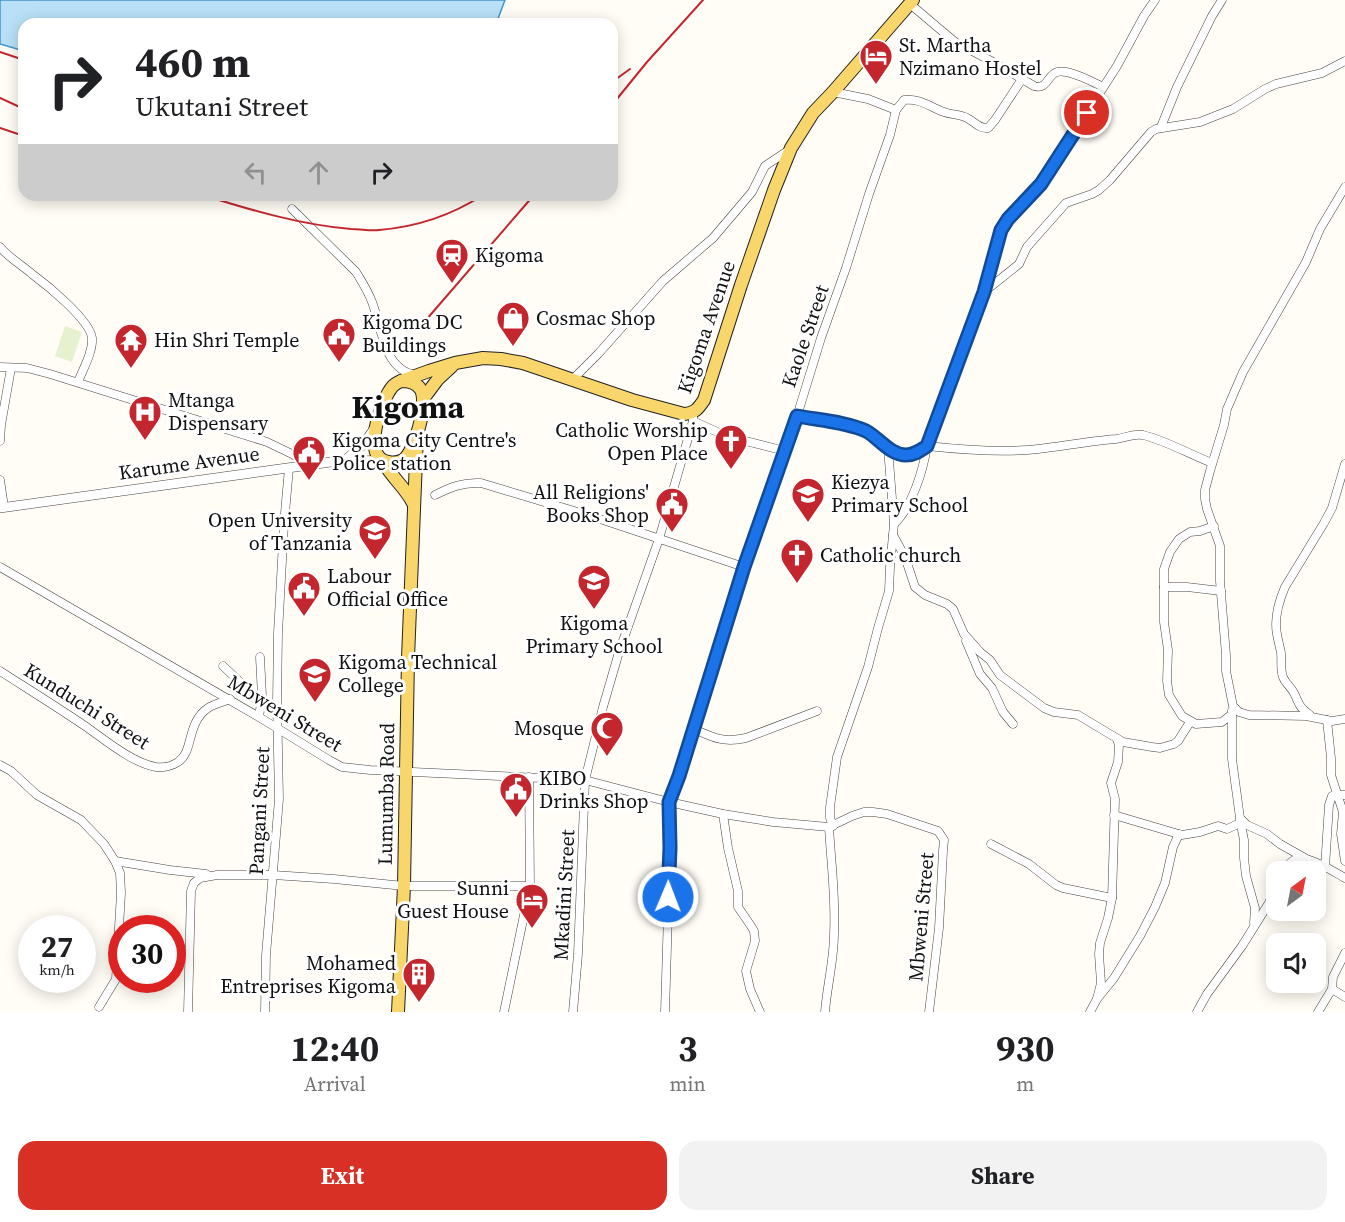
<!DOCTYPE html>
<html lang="en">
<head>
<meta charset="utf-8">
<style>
	body { margin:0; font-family:"Source Serif 4",serif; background:#f2f2f2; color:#202124; height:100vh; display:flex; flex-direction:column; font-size:22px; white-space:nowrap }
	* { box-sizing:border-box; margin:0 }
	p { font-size:20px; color:#757577 }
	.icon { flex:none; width:33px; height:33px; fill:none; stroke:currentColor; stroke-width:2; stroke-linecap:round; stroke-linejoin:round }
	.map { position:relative; height:1012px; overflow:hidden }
	.sheet { display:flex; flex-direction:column; background:#fff; flex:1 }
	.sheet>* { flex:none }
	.hud { position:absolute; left:18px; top:18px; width:600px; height:183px; border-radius:18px; box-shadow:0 3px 15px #0003; background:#fff; color:#202124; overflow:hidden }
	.needle { width:39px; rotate:32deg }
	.buttons { position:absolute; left:1266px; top:861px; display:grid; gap:12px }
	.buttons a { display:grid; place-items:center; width:60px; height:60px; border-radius:12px; background:#fff; box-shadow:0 3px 15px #0003; font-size:30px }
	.speed { position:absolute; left:18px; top:915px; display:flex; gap:12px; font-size:30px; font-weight:700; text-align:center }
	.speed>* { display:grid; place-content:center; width:78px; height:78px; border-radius:50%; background:#fff; box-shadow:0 3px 15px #0003; line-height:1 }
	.speed small { font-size:15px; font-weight:400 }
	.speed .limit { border:9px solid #d22; background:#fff; color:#111 }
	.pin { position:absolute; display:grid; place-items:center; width:51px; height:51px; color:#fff; margin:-26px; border:3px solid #fff; border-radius:50%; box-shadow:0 2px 6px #0007 }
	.me { position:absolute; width:66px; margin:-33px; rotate:1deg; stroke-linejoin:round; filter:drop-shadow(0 0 4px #0008) }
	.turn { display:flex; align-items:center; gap:21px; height:126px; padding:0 18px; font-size:27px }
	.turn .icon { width:78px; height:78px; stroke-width:2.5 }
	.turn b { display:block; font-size:42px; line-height:51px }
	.lanes { display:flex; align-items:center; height:57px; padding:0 18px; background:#0003; justify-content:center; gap:30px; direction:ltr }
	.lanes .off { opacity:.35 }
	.eta { display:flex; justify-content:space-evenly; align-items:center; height:102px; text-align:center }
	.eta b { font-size:36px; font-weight:700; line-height:42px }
	.cta { display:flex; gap:12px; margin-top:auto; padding:12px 18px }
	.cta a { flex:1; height:69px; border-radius:18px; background:#d93025; color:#fff; font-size:24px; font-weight:700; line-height:69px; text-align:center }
	.cta a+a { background:#f2f2f2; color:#202124 }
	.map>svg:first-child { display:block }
</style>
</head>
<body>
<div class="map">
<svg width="1345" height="1012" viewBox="0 0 1345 1012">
	<rect width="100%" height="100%" fill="#fffdf5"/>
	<path fill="#e6f2cf" d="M65,326l17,6 -10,30 -17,-6z"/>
	<path fill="#b9e0f7" stroke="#3f96cf" stroke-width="1.5" d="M0,0h505l-9,24h-472v27l-24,-7z"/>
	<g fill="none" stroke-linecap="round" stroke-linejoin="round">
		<defs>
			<g id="minor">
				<path d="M910,4l45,38 40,21 39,23c14,4 13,-11 23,-14 12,-3 36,10 46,15"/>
				<path d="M833,92l35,7 28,11"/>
				<path d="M1161,127l16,-40 35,-71 10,-16"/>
				<path d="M1345,187l-25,42 -14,33 -63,110 -16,37 -3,16 -14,46 -5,19v9l2,10 13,37v35l6,74v16l7,35 6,6 10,3 57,1 26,5 13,-2"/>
				<path d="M292,209l64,63c6,10 12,19 16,30 10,25 11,69 45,73"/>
				<path d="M0,247c9,11 22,18 32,27 15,11 58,46 60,64 1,14 -9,31 -14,44"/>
				<path d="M984,292l35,-28 8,-17 39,-44 26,-9 7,-4 11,-10 41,-48 5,-3 44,-7 33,-13 32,-20 11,-5 46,-11 23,-12"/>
				<path d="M0,367l27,1 23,6 217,68 27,13 15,10"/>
				<path d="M571,381l27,-27 65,-73 50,-43 39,-46 13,-26 24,-16"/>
				<path d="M797,416c20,3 51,6 69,15 14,7 24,23 40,24 9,0 15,-5 21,-9l57,-154 17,-62 7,-11 33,-35 76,-118 27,-50 11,-16"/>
				<path d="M693,421l33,15 59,15"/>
				<path d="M0,441l1,-16 10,-57"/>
				<path d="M0,480l4,27"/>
				<path d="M435,495c16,-8 28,-13 46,-12l113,34 150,50"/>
				<path d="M894,524c18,-17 29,-53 33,-78 37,4 75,7 111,3 26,-3 52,-8 78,-10 10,-1 17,-6 27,-4 24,6 46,19 69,28"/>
				<path d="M1214,526l-14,5 -10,1 -11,7 -9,13 -6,17v53l4,28 -1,31 2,14 13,21 14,8 26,-2 10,-8"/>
				<path d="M893,535l12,22 10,30 10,8 22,9 6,5 11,25 16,18 10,8 10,15 44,33 10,4 24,3 45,27 29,5 8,1 14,-4 4,-3 12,-19"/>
				<path d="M0,567l259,150 70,43 13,7 28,3 215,10 84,22 54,12 50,8 56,5 23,-11 12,-4h9l14,2 51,17 6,9 -1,11 -4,77 -10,84"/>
				<path d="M1164,587h23l34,4"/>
				<path d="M966,641l14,33 12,14 11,24 10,12"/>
				<path d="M223,666l18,17 20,22"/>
				<path d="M0,671c28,18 57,36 85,55 19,13 47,37 71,41 7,1 16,-1 22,-5 16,-10 8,-39 30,-54 6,-4 15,-6 22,-9"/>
				<path d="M1232,711v48l8,59 7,7 20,9 13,10 30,17"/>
				<path d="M1310,715c-12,-9 -10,-10 -16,-22 -3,-6 -9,-10 -11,-16 -3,-8 -1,-16 -2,-24 -1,-6 -3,-12 -4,-19 -3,-15 2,-33 8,-47l39,-64 8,-15 13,-44"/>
				<path d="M259,717l3,-21 -2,-39"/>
				<path d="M1327,720l4,38v17l12,37 -2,22 4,27"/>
				<path d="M694,729c20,9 30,14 52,9l71,-27"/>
				<path d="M0,765l11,6 26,24 44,25 23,24 11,17 5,12 1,20 -5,86 -17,28"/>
				<path d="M723,814l5,34 10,43v16l13,19 3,5 1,10 -9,30 4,18 10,23"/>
				<path d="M1114,815l68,20 18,-3 18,-6 9,3 13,-6"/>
				<path d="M1240,820l4,20v18l2,18 9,32 -1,15"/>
				<path d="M833,826l-3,-8v-11l7,-50 31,-90 10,-39 11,-37 1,-24 4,-43 -6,-76"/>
				<path d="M991,844l38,20 27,21 7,3 49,10"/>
				<path d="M115,861l55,9 36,4"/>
				<path d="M1325,867l4,-62 3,-9 4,-1h9"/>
				<path d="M1283,872c3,-4 6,-9 11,-12 12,-7 40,12 51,18"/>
				<path d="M1332,989l13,8"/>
				<path d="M1097,999l4,-16 -2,-29 1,-11 8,-25 4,-20 3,-99 -4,-16 7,-21 1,-17 -2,-6"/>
				<path d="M188,1012l3,-121 3,-8 6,-5 17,-3h56l61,4 70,7h126"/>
				<path d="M265,1012l1,-57 13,-156 -2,-97 1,-69 6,-109 5,-56"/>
				<path d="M504,1012l26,-126 -1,-109"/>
				<path d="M573,1012l5,-58 7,-174 18,-73 16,-55 40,-113 34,-118v-8"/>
				<path d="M665,1012l5,-164 -1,-46 10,-26 65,-209 53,-151 24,-78 25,-70 23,-74 21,-59 6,-25 8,-10c16,-2 26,7 40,12 8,3 16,2 23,6 8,4 12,11 21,10l7,-8 27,-41"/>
				<path d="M825,1012c2,-26 9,-52 9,-78 2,-35 -3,-72 -5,-107"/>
				<path d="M1090,1012l7,-13 17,-21 26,-42 15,-29 10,-24 8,-36 6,-13"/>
				<path d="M1197,1012l10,-18 35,-48 27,-43 7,-19"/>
				<path d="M1318,1012l14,-23 1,-12 12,-24"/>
			</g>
			<g id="tertiary">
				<path d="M345,460l17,-14 12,-17"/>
				<path d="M0,508l345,-48 38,1"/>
			</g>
			<g id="primary">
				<path d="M401,381l28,-10 26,-8 28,-5 18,1 22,4 109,37 52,14c11,-1 14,-5 20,-14l37,-115 33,-95 17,-42 22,-35 20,-21 80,-92"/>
				<path d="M401,381c8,0 16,1 20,9 7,13 -6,62 -18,70 -4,2 -10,3 -14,2 -29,-2 -8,-63 4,-76 3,-3 4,-3 8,-5z"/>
				<path d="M423,399l15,-20 14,-13"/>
				<path d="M383,461c8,16 22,26 30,42"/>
				<path d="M398,1012l6,-126 4,-228 9,-223"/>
			</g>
		</defs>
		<use href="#minor" stroke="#444" stroke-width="9"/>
		<use href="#tertiary" stroke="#444" stroke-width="10"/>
		<use href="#primary" stroke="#222" stroke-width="14"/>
		<use href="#minor" stroke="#fff" stroke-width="8"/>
		<use href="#tertiary" stroke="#fff" stroke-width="9"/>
		<use href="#primary" stroke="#f9d66b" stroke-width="12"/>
		<g stroke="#c4262e" stroke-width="2">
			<path d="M0,52l24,8"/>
			<path d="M612,82l18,-13"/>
			<path d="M0,98l24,11"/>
			<path d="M612,105l35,-43 56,-62"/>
			<path d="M0,128l24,8"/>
			<path d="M203,195c47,15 99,30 148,34 10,0 19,2 28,1 37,-3 73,-15 104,-35"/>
			<path d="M426,320l108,-125"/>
		</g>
	</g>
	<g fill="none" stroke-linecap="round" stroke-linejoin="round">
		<defs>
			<path id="route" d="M668,897l2,-49 -1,-46 10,-26 65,-209 53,-151c21,4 50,6 69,15 13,7 24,24 40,24 9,0 15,-5 21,-9l57,-154 17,-62 7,-11 33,-35 46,-71"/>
		</defs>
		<use href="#route" stroke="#114b97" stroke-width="15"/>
		<use href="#route" stroke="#1a73e8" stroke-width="10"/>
	</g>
	<defs>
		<symbol id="hotel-pin" viewBox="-11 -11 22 30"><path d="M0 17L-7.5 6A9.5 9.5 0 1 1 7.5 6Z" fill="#c4262e" stroke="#fff"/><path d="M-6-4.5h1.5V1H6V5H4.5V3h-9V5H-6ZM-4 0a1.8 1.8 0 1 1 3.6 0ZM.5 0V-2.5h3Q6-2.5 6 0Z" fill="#fff"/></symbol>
		<symbol id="station-pin" viewBox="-11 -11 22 30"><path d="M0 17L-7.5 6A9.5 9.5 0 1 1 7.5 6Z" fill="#c4262e" stroke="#fff"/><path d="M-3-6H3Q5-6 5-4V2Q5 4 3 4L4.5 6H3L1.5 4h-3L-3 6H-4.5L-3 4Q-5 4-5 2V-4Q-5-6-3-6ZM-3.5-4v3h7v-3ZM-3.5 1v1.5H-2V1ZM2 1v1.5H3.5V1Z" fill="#fff"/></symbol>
		<symbol id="shop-pin" viewBox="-11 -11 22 30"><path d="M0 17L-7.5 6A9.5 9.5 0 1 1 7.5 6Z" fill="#c4262e" stroke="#fff"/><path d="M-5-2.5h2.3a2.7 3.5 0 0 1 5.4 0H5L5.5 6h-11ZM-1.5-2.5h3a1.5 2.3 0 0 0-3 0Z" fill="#fff"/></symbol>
		<symbol id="civic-pin" viewBox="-11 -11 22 30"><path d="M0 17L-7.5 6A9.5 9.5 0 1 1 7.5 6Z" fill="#c4262e" stroke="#fff"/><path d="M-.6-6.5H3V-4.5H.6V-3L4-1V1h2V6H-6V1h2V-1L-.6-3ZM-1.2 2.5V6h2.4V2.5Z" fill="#fff"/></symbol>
		<symbol id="temple-pin" viewBox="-11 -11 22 30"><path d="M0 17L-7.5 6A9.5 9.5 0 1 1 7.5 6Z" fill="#c4262e" stroke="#fff"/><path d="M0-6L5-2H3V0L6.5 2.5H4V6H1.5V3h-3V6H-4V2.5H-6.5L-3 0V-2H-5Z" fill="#fff"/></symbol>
		<symbol id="hospital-pin" viewBox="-11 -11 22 30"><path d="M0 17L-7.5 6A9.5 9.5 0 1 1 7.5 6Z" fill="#c4262e" stroke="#fff"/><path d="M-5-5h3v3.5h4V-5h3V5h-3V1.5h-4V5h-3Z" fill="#fff"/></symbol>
		<symbol id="church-pin" viewBox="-11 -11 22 30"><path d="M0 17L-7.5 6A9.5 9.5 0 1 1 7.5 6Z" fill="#c4262e" stroke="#fff"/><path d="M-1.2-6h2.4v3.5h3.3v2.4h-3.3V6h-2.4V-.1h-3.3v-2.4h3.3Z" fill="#fff"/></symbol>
		<symbol id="school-pin" viewBox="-11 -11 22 30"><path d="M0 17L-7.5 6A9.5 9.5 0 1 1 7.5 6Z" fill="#c4262e" stroke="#fff"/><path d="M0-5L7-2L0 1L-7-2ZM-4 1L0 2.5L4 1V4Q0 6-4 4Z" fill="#fff"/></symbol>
		<symbol id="university-pin" viewBox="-11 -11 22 30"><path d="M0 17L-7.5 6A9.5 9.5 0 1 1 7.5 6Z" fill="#c4262e" stroke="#fff"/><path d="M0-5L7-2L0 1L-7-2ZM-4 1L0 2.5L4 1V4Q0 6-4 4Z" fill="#fff"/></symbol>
		<symbol id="mosque-pin" viewBox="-11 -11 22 30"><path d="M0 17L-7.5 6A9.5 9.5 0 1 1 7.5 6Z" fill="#c4262e" stroke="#fff"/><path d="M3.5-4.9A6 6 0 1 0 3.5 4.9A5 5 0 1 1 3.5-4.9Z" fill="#fff"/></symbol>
		<symbol id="building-pin" viewBox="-11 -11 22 30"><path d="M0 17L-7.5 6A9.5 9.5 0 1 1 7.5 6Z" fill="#c4262e" stroke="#fff"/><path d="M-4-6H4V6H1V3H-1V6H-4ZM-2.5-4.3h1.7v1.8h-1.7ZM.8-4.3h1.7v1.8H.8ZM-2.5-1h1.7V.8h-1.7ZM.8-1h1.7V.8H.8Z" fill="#fff"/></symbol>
	</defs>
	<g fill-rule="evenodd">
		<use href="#hotel-pin" x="857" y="37" width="38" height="52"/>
		<use href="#station-pin" x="433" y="236" width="38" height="52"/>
		<use href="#shop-pin" x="494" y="299" width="38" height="52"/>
		<use href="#civic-pin" x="320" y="315" width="38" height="52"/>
		<use href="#temple-pin" x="112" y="321" width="38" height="52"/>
		<use href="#hospital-pin" x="126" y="393" width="38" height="52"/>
		<use href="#church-pin" x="712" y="422" width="38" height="52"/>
		<use href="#civic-pin" x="290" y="433" width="38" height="52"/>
		<use href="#school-pin" x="789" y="475" width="38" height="52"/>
		<use href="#civic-pin" x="653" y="485" width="38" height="52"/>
		<use href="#school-pin" x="356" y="512" width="38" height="52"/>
		<use href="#church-pin" x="778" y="536" width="38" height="52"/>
		<use href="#school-pin" x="575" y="562" width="38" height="52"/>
		<use href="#civic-pin" x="285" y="569" width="38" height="52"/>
		<use href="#university-pin" x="296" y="655" width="38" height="52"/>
		<use href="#mosque-pin" x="588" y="709" width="38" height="52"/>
		<use href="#civic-pin" x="497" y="770" width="38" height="52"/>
		<use href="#hotel-pin" x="513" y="881" width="38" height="52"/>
		<use href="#building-pin" x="400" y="955" width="38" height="52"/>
	</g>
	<g text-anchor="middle" stroke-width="6" stroke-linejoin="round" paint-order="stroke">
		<g font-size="20" fill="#111" stroke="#fff" text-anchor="start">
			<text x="899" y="52">St. Martha<tspan x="899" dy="23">Nzimano Hostel</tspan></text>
			<text x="475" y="262">Kigoma</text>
			<text x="536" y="325">Cosmac Shop</text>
			<text x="362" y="329">Kigoma DC<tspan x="362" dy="23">Buildings</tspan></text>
			<text x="154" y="347">Hin Shri Temple</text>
			<text x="168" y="407">Mtanga<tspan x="168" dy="23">Dispensary</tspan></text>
			<text x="708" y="437" text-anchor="end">Catholic Worship<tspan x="708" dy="23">Open Place</tspan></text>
			<text x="332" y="447">Kigoma City Centre's<tspan x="332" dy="23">Police station</tspan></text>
			<text x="831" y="489">Kiezya<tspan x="831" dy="23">Primary School</tspan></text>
			<text x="649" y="499" text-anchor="end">All Religions'<tspan x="649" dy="23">Books Shop</tspan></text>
			<text x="352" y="527" text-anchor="end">Open University<tspan x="352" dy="23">of Tanzania</tspan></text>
			<text x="820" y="562">Catholic church</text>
			<text x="327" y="583">Labour<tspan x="327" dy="23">Official Office</tspan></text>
			<text x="594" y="630" text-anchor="middle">Kigoma<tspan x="594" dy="23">Primary School</tspan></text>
			<text x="338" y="669">Kigoma Technical<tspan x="338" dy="23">College</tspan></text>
			<text x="584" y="735" text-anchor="end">Mosque</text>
			<text x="539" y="785">KIBO<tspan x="539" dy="23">Drinks Shop</tspan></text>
			<text x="509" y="895" text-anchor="end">Sunni<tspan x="509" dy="23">Guest House</tspan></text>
			<text x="396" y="970" text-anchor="end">Mohamed<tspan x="396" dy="23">Entreprises Kigoma</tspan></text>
		</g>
		<g font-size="20" fill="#111" stroke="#fff">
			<text transform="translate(706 327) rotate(-71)" y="7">Kigoma Avenue</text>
			<text transform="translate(805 336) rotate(-71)" y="7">Kaole Street</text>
			<text transform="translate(189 463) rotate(-8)" y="7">Karume Avenue</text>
			<text transform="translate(87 706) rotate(32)" y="7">Kunduchi Street</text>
			<text transform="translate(285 713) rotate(31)" y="7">Mbweni Street</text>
			<text transform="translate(386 794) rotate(-89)" y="7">Lumumba Road</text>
			<text transform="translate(259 811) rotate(-87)" y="7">Pangani Street</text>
			<text transform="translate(564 895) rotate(-87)" y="7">Mkadini Street</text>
			<text transform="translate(921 917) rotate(-85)" y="7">Mbweni Street</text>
		</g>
		<g font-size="32" font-weight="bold" fill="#111" stroke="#fff">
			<text x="408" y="418">Kigoma</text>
		</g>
	</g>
</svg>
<div class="buttons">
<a><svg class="needle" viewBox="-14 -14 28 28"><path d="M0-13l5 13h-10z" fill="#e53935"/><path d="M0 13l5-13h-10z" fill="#757577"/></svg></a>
<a><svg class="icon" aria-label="sound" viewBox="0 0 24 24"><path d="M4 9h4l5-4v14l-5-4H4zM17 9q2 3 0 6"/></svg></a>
</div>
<div class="speed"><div>27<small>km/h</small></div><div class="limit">30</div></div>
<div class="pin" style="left:1087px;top:113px;background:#d93025"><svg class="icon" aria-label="arrive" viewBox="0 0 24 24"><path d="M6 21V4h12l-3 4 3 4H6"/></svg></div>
<svg class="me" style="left:668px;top:897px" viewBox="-20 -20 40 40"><circle r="17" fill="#1a73e8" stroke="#fff" stroke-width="3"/><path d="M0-11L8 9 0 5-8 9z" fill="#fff"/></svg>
<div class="hud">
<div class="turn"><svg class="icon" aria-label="right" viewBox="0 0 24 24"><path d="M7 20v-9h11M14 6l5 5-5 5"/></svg><div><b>460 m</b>Ukutani Street</div></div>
<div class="lanes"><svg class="icon off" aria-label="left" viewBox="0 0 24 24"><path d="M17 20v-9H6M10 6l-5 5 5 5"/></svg><svg class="icon off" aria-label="ahead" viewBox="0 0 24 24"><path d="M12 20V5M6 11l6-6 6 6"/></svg><svg class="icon" aria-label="right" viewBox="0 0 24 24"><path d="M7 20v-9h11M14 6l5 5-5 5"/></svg></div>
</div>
</div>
<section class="sheet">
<div class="eta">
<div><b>12:40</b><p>Arrival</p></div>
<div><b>3</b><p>min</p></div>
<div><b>930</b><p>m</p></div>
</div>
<div class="cta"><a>Exit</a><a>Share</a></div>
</section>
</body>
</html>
